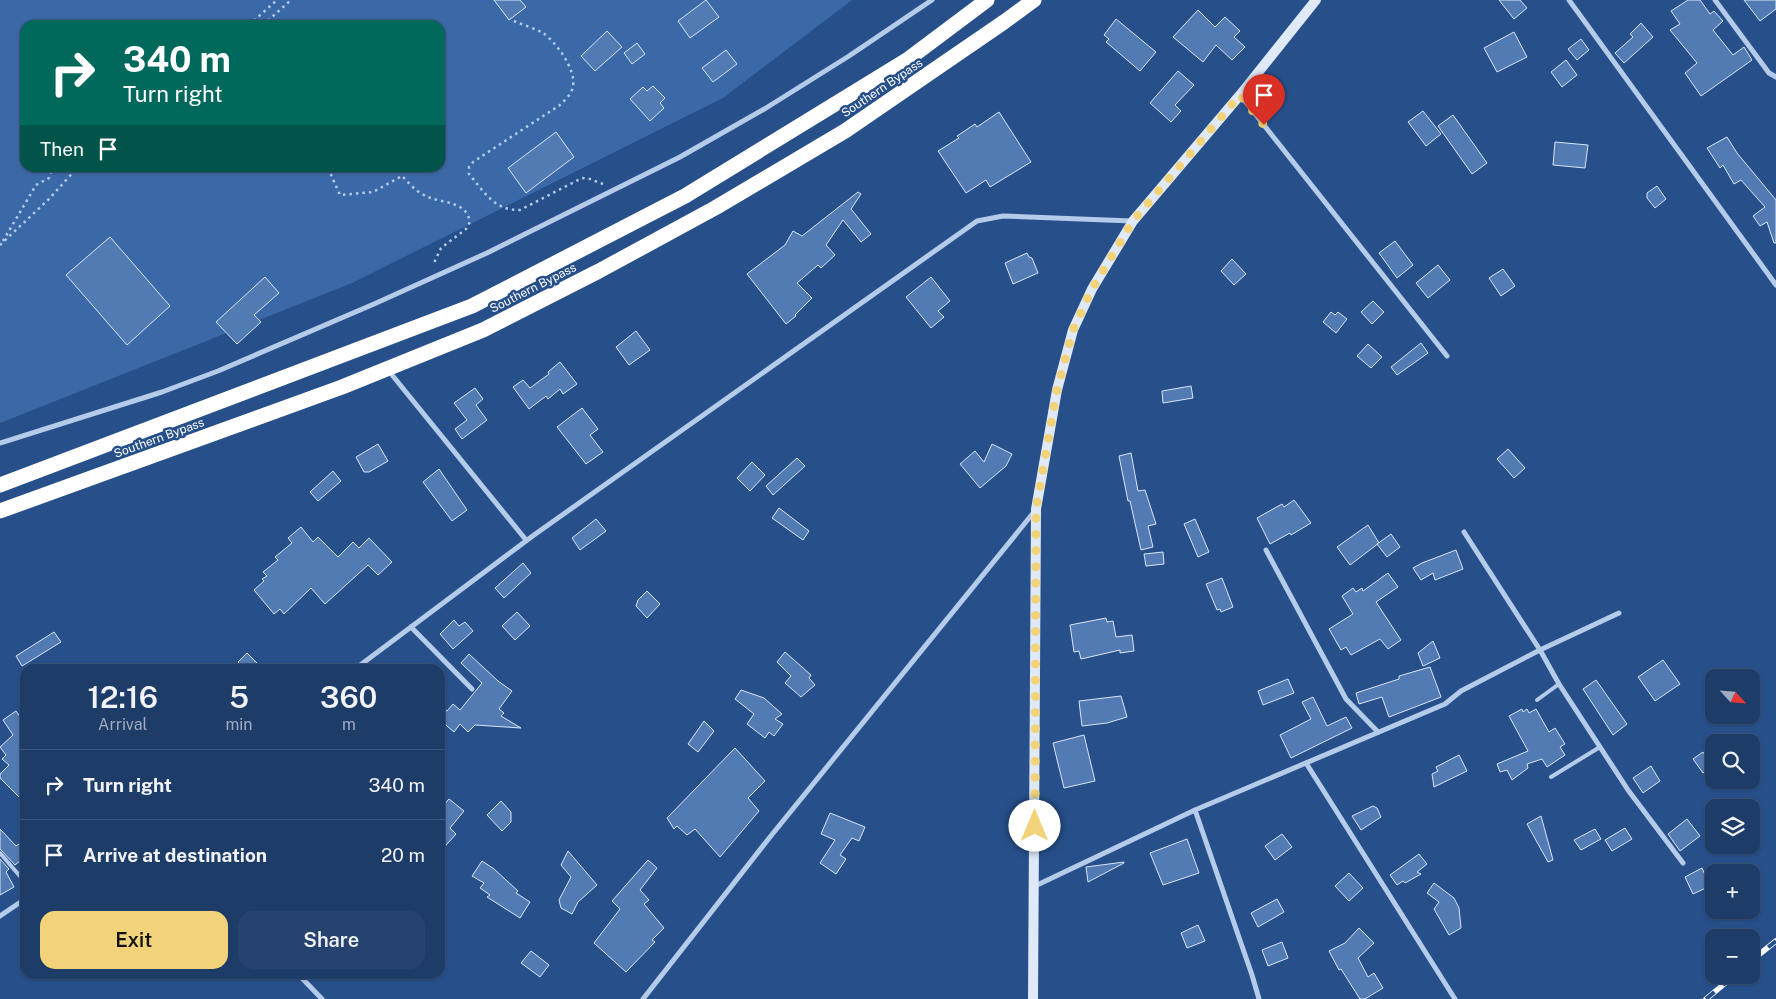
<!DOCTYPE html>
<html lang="en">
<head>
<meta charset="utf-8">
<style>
	body { margin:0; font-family:"Public Sans",sans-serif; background:#25436e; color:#f1f3f6; height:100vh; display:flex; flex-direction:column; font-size:19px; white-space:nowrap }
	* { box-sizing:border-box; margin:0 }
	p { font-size:16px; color:#a0adc0 }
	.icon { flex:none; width:28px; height:28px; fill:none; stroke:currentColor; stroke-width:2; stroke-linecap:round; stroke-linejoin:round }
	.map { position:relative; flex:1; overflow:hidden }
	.panel { position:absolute; left:20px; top:664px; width:425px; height:315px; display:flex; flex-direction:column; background:#1d3c68; border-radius:15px; box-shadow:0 1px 4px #0004,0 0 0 1px #3b567c }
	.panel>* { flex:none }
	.top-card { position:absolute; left:20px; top:20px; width:425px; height:152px; border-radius:15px; box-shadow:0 1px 4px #0004,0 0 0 1px #3b567c; background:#00695c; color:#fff; overflow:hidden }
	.needle { width:32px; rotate:116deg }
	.fabs { position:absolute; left:1705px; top:669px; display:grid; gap:10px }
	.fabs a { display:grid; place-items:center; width:55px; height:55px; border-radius:10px; background:#1d3c68; box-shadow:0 1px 4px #0004,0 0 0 1px #3b567c; font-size:25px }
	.pin { position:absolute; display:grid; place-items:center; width:42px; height:42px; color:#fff; margin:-51px -21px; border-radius:50% 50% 50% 0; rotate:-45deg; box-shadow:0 0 5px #0007 }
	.pin .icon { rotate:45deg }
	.me { position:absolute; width:55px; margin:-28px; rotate:0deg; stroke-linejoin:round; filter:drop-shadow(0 0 4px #0008) }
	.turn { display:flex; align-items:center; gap:18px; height:105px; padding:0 20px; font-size:22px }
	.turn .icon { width:65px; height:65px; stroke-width:2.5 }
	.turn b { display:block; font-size:35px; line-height:42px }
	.then { display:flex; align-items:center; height:48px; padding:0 20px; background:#0003; gap:10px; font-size:19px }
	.eta { display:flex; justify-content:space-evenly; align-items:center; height:85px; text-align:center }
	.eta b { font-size:30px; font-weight:600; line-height:35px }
	.primary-button { display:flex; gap:10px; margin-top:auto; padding:10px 20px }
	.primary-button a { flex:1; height:58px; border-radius:15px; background:#f2d37a; color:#111; font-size:20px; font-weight:600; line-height:58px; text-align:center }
	.primary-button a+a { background:#25436e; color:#f1f3f6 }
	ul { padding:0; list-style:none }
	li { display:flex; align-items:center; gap:15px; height:70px; padding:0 20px; border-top:1px solid #3b567c }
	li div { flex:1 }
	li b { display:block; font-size:19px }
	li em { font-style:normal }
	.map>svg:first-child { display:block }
</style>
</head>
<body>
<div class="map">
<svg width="1776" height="999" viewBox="0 0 1776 999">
	<rect width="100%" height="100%" fill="#27508b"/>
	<path fill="#3b69a7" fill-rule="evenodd" d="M0,0h852l-129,98 -371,185 -352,140zM25,25h415v143h-415z"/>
	<g fill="#537bb3" stroke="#d9e6f7">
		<path d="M494,0h26l6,7 -17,13z"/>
		<path d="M706,0l13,17 -29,21 -12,-17z"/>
		<path d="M1499,0h21l7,8 -13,11z"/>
		<path d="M1688,0h12l10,14 4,-3 9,10 -10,9 20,25 11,-8 8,13 -51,36 -16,-23 12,-10 -27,-33 10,-6 -9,-13z"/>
		<path d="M1744,0h32v9l-16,12z"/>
		<path d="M1198,10l17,17 10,-10 15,14 -6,6 11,10 -13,13 -16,-15 -13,17 -30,-25z"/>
		<path d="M1116,19l40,33 -16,19 -34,-29 3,-3 -5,-4z"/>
		<path d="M1641,23l12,14 -29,26 -9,-10 18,-16 -3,-3z"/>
		<path d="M607,31l15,16 -27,24 -14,-15z"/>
		<path d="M1514,32l13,25 -30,15 -13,-24z"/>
		<path d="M1581,39l8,11 -12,10 -9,-11z"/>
		<path d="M637,43l8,11 -13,10 -8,-11z"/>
		<path d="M726,50l11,14 -24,18 -11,-14z"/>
		<path d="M1566,60l11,15 -15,12 -11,-15z"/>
		<path d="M1178,71l16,14 -19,20 6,6 -10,11 -21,-19z"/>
		<path d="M653,86l12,12 -5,5 4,5 -14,13 -20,-22 13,-12 4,4z"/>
		<path d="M1423,111l18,23 -15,12 -18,-24z"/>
		<path d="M999,112l32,50 -41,25 -4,-7 -20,13 -28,-42 21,-13 -2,-2 18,-12 2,3z"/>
		<path d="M1453,115l34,48 -15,11 -34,-48z"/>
		<path d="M556,132l18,25 -48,36 -18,-25z"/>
		<path d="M1727,137l10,16 39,47v43h-2l-7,-21 -7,4 -7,-10 12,-9 -24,-27 -7,4 -11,-19 -3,3 -13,-20z"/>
		<path d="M1555,142l33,3 -3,23 -32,-3z"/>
		<path d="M1657,186l9,13 -11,9 -8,-10v-5z"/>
		<path d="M858,192l3,2 -10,15 20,25 -10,8 -18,-22 -17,25 9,10 -14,13 -3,-3 -21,18 15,15 -17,17 1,1 -10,8 -39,-50 38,-29 8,-14 9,5z"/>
		<path d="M110,237l60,69 -43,39 -61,-70z"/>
		<path d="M1395,241l18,24 -16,13 -18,-25z"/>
		<path d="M1027,253l2,4 3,1 6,15 -25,11 -8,-21z"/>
		<path d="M1232,259l14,15 -12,11 -13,-14z"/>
		<path d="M1438,265l12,15 -22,18 -12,-15z"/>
		<path d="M1503,269l12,17 -14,10 -12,-18z"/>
		<path d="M265,277l14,16 -25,22 7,7 -24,22 -21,-22z"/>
		<path d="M931,277l19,24 -12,10 6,6 -13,11 -25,-31z"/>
		<path d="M1373,301l11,11 -12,12 -11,-12z"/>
		<path d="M1331,312l4,3 3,-3 9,7 -11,14 -13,-11z"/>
		<path d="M636,331l14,19 -21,15 -13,-18z"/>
		<path d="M1421,343l7,10 -31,22 -6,-8z"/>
		<path d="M1368,344l14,13 -11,11 -14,-12z"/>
		<path d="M560,362l17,22 -14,10 -3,-5 -12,10 -2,-3 -17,13 -16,-22 10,-7 7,8 19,-14 -1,-2z"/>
		<path d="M1191,386l2,12 -30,5 -1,-12z"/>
		<path d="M475,388l8,11 -7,6 11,15 -25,19 -7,-10 12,-9 -13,-17z"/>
		<path d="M582,408l16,21 -8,6 13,17 -17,12 -29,-37z"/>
		<path d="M378,444l10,17 -19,11h-5l-8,-15z"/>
		<path d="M992,444l20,10 -6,12 -26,22 -20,-24 15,-13 9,11z"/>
		<path d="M1508,449l17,19 -11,10 -17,-19z"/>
		<path d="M1131,453l7,38 7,-1 11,34 -8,2 5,21 -12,3 -11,-49h-2l-9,-45z"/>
		<path d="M797,458l8,8 -32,29 -7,-9z"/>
		<path d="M752,462l13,13 -15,16 -13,-13z"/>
		<path d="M439,469l28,41 -15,11 -29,-39z"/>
		<path d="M333,471l8,10 -23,20 -8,-9z"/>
		<path d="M1294,500l17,23 -20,12 -1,-2 -20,11 -13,-26 25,-14 2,3z"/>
		<path d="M779,508l30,23 -6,9 -31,-22z"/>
		<path d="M596,519l10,12 -26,19 -8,-12z"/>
		<path d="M1195,519l14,33 -11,5 -14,-33z"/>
		<path d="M1368,525l11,18 -29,22 -13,-18z"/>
		<path d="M301,527l12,15 5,-5 20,20 15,-15 6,6 10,-10 23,24 -14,13 -10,-10 -43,39 -14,-16 -27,26 -4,-5 -6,5 -20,-24 10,-9 -2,-2 5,-3 -4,-4 15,-12 -3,-3 17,-14 -4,-5z"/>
		<path d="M1391,534l9,13 -13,10 -10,-13z"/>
		<path d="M1456,550l7,19 -28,11 -2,-7 -12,7 -8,-12 9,-5z"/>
		<path d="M1163,552l1,12 -18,2 -2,-12z"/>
		<path d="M523,563l8,10 -27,25 -9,-10z"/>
		<path d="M1388,573l10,14 -22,15 25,38 -13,9 -8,-10 -29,16 -5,-8 -5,3 -12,-21 24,-15 -11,-18 11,-8 3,4 6,-4 1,3z"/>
		<path d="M1222,578l11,29 -12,5 -1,-3 -3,1 -11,-26z"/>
		<path d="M647,591l13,13 -13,14 -11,-12 2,-6z"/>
		<path d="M517,612l13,14 -15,14 -13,-14z"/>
		<path d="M1106,618l1,4 6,-1 3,16 16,-2 2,16 -14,2v-3l-39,9 -2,-8 -5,1 -4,-27z"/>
		<path d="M454,620l5,6 6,-4 8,9 -20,18 -13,-15z"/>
		<path d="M54,632l7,10 -39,24 -6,-10z"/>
		<path d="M1433,641l7,17 -17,8 -5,-13z"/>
		<path d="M785,652l26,23 -2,3 6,7 -14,12 -16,-14 6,-7 -14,-14z"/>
		<path d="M247,653l16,16h-18l-7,-7z"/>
		<path d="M469,654l29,27 14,10 -13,18 5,4 -3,3 20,12 -46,-3 -7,7 -8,-8 -6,8 -14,-12v-14l7,5 6,-7 7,6 22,-27 -21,-20z"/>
		<path d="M1663,660l17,24 -25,17 -17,-24z"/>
		<path d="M1430,667l11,30 -52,20 -7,-20 -23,7 -3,-11 43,-14v-3z"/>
		<path d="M1288,679l6,14 -31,12 -5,-14z"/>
		<path d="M1596,680l31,44 -14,11 -30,-46z"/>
		<path d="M741,690l23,8 18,16 -7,5 8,5 -9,12 -5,-4 -4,6 -18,-14 7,-10 -19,-15z"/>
		<path d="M1121,696l6,21 -20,6 -25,3 -3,-25z"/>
		<path d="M1313,697l14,29 19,-9 6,11 -61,30 -11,-23 31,-16 -9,-17z"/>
		<path d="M1522,709l1,3 4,-3 2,4 7,-4 13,23 6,-4 10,16 -5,3 5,8 -18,12 -5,-8 -15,5 1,4 -16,12 -5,-10 -7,2 -3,-8 31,-13 -19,-35z"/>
		<path d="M16,711l9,13v79l-25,-25v-4l9,-9 -7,-6 4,-4 -6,-8 13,-12 -10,-15z"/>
		<path d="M704,721l10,10 -16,21 -10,-8z"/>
		<path d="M1084,735l11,46 -31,7 -11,-45z"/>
		<path d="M735,748l30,33 -17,17 11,13 -39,46 -25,-28 -8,6 -10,-9 -3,3 -7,-11z"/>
		<path d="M1703,752l10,15 -10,6 -10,-14z"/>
		<path d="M1459,755l8,16 -33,16 -2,-13 6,-3 -2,-4z"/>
		<path d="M1651,766l9,15 -17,12 -10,-15z"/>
		<path d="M449,799l15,12 -14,17 6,6 -16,18v-43z"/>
		<path d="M501,801l10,11v10l-9,9 -15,-16z"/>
		<path d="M1373,806l4,2 4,9 -20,13 -9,-14z"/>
		<path d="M830,813l35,14 -6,14 -7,-3 -12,17 6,4 -10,15 -16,-11 15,-23 -14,-6z"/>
		<path d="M1541,816l12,44 -5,2 -21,-38z"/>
		<path d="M1687,819l13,17 -20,15 -12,-17z"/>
		<path d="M1625,828l7,11 -20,12 -7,-11z"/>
		<path d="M0,829l16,17 9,-6v17l-10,8 -15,-16z"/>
		<path d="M1595,829l6,10 -20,11 -7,-10z"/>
		<path d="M1282,834l10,13 -17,13 -10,-14z"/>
		<path d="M1187,839l12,34 -36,12 -13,-32z"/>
		<path d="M568,851l29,34 -19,17 -6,12 -11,-6 -2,-8 12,-23 -10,-12z"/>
		<path d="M1419,854l8,10 -10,8 4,2 -16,9 -2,-2 -6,4 -7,-10z"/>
		<path d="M0,859l9,10 -3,3 8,15 -14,8z"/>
		<path d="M648,860l9,8 -17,22 9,10 -5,4 20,24 -12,12 3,2 -29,30 -32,-29 26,-34 -8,-8z"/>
		<path d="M482,861l12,8 24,22 -2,2 14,9 -10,16 -33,-21 3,-2 -10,-7 4,-5 -12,-7z"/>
		<path d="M1124,862v1l-36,19 -2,-15z"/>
		<path d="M1702,868l8,18 -17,8 -8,-17z"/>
		<path d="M1349,873l14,15 -14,13 -14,-15z"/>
		<path d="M1434,883l20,15 5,10 2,20 -12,7 -15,-26 5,-7 -12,-9z"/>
		<path d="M1277,899l7,13 -26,15 -7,-14z"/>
		<path d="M1198,925l7,16 -18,7 -6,-15z"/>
		<path d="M1359,928l15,15 -16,15 10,19 6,-4 9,15 -18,11h-5l-19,-30 -2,1 -10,-19 16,-8z"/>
		<path d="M1282,942l6,16 -20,8 -6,-16z"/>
		<path d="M531,951l18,14 -9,12 -19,-14z"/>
	</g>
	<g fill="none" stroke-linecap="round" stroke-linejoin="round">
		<g stroke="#b5cbea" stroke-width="2.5" stroke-dasharray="2.5 4" stroke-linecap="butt">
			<path d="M514,21c9,4 20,7 29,12 13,9 33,36 30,53 -1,8 -8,14 -13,19l-87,57 -4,5v7c15,18 26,37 51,36l62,-32 8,1 13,5"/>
			<path d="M249,25l28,-25"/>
			<path d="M263,25l28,-25"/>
			<path d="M328,168l12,27 33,-3 29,-16c7,7 14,16 24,20 16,8 40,4 44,26l-4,7 -25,19 -8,17"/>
			<path d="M3,241l33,-56 13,-7 4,-10"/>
			<path d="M0,245l49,-46 28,-31"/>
		</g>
		<g stroke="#b5cbea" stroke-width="4">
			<path d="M1537,700l22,-16"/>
			<path d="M1551,777l49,-30"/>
			<path d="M0,853l25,29"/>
		</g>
		<g stroke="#b5cbea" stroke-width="5">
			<path d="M1569,0l207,285"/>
			<path d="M1715,0l54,73 7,4"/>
			<path d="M1240,95l207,261"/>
			<path d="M388,370l138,170"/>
			<path d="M0,443l162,-51 56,-21 156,-67 113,-51 193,-96 86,-49 83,-52 83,-56"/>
			<path d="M1464,532l76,118 19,34 69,106 55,73"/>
			<path d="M1266,550l80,149 32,33"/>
			<path d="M411,627l61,62"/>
			<path d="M355,669l179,-134 443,-314 26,-5 129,5"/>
			<path d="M1306,763l149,236"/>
			<path d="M1195,810l57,165 7,24"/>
			<path d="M1035,886l160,-76 250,-106 16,-13 79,-41 79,-37"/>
			<path d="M0,916l25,-17"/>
			<path d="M298,974l24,25"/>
			<path d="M643,999l127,-162 264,-325"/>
		</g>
		<path stroke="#dfe9f8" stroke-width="10" d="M1033,999l3,-490 21,-119 16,-60 19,-41 41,-68 107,-126 76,-95"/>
		<g stroke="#fff" stroke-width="15">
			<path d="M0,485l472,-179 213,-110 222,-136 80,-60"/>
			<path d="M0,511l342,-124 141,-57 116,-59 116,-63 130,-77 159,-109 30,-22"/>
		</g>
		<defs>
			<g id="rail">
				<path d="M1751,961l25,-20"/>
				<path d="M1706,999l29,-24"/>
			</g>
		</defs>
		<use href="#rail" stroke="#fff" stroke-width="5.5"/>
		<use href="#rail" stroke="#27508b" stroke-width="4" stroke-dasharray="11" stroke-linecap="butt"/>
	</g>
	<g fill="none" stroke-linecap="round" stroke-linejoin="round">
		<path stroke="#f2d37a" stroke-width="9" stroke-dasharray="0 16.2" d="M1035,826l1,-317 21,-119 16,-60 19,-41 41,-68 107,-126 24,30"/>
	</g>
	<g text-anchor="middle" stroke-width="5" stroke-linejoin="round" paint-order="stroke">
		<g font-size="12" fill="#fff" stroke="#27508b">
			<text transform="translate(882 88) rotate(-34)" y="4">Southern Bypass</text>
			<text transform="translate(533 288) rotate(-27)" y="4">Southern Bypass</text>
			<text transform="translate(159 438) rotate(-20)" y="4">Southern Bypass</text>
		</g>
	</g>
</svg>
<div class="fabs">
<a><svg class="needle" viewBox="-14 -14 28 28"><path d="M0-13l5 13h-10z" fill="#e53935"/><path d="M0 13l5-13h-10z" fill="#a0adc0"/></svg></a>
<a><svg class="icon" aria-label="search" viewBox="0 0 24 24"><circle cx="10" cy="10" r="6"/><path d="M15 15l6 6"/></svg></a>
<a><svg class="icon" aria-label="layers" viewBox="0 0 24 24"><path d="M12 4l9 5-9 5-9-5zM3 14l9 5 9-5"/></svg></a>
<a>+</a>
<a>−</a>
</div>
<div class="pin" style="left:1264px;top:125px;background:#d93025"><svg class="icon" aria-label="arrive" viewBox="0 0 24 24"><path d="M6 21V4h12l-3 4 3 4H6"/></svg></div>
<svg class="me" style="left:1035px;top:826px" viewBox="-20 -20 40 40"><circle r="19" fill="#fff"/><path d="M0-13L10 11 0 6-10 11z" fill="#f2d37a"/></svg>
<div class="top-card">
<div class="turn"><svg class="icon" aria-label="right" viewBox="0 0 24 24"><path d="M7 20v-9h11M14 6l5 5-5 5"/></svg><div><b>340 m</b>Turn right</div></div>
<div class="then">Then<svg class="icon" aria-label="arrive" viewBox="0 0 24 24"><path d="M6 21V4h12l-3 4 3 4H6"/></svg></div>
</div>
<section class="panel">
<div class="eta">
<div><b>12:16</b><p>Arrival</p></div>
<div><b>5</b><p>min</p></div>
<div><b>360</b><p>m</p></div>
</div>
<ul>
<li><svg class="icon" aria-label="right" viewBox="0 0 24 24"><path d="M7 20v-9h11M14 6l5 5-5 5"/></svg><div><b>Turn right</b></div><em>340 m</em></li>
<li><svg class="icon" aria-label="arrive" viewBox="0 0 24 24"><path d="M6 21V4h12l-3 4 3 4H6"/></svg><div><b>Arrive at destination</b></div><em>20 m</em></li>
</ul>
<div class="primary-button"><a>Exit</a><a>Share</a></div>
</section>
</div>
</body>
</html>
